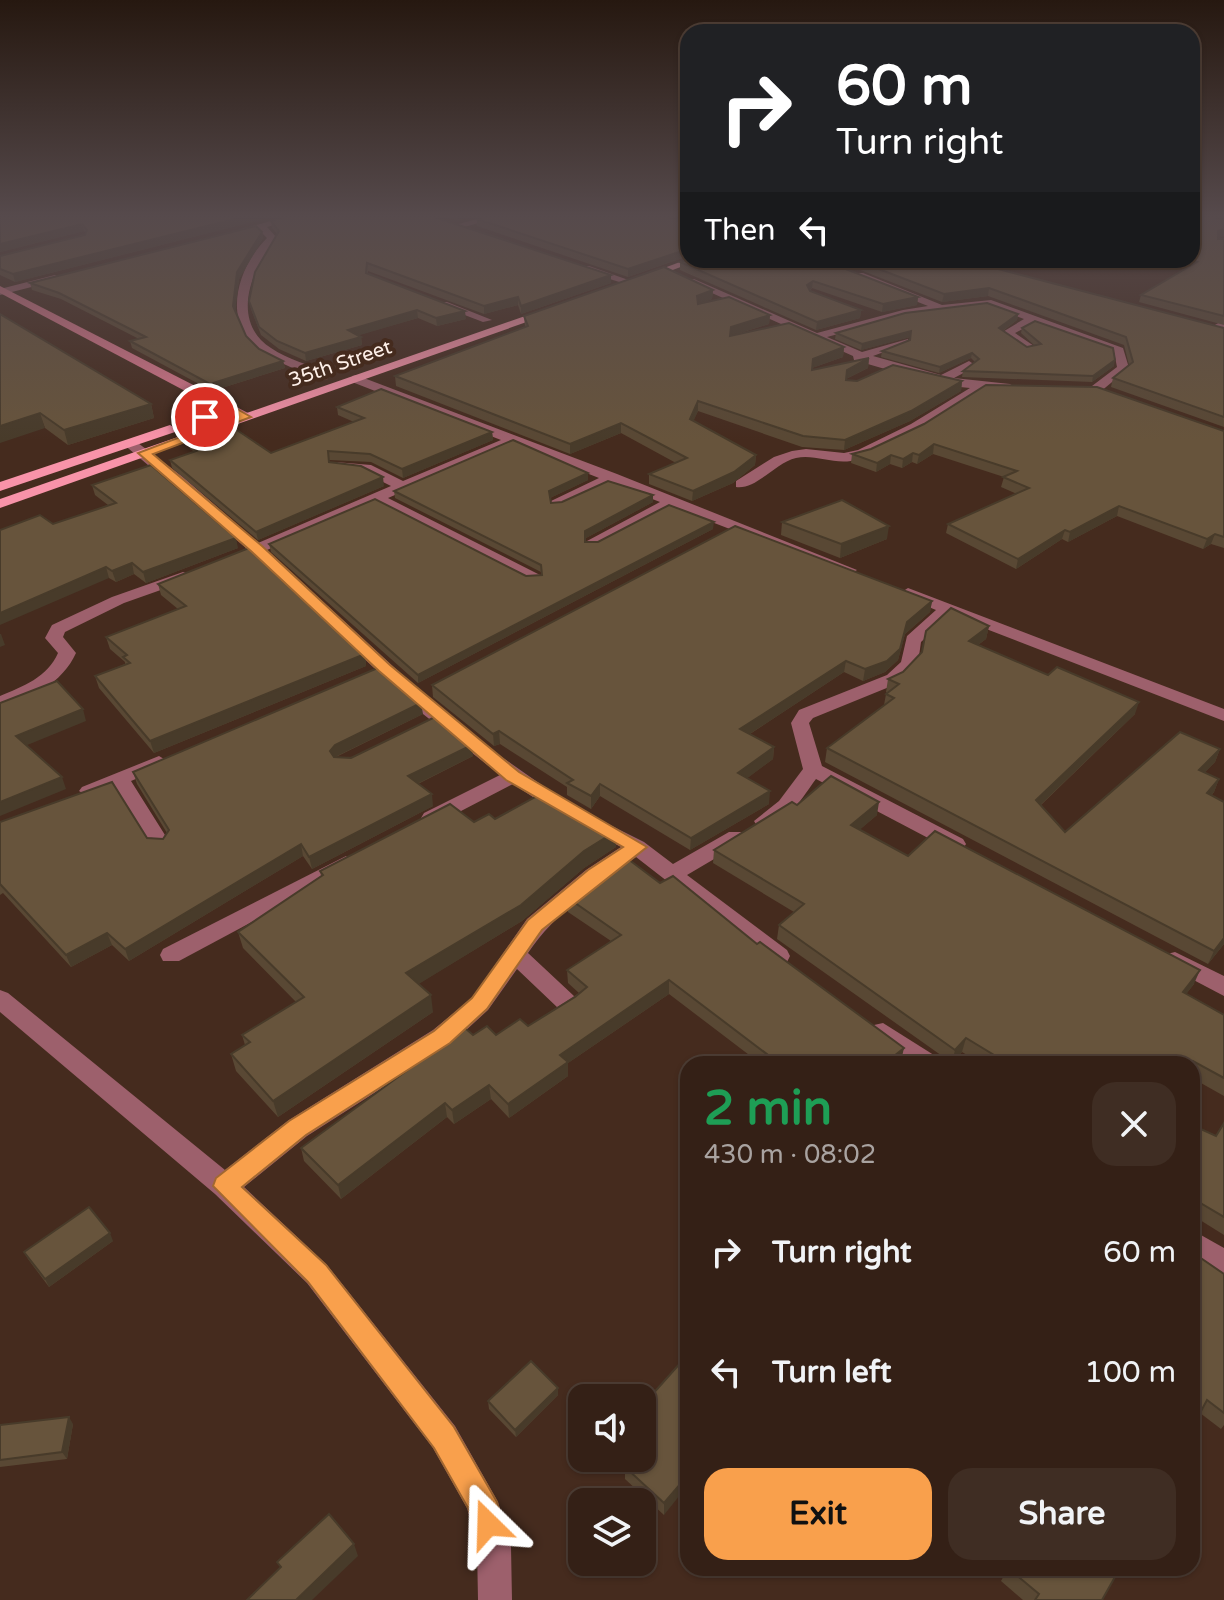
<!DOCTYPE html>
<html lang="en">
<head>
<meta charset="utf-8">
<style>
	body { margin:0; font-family:"Varela Round",sans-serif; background:#3f2d23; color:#f1f3f6; height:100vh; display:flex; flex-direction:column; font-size:30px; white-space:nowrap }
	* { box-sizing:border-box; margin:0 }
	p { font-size:26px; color:#a9a3a1 }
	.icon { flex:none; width:44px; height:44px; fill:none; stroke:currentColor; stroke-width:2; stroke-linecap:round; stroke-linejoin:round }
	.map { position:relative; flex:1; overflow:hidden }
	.drawer { position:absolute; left:680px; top:1056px; width:520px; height:520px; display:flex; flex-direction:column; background:#342016; border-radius:24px; box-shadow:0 2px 6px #0004,0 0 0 2px #4e3e35 }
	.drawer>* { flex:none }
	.hud { position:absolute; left:680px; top:24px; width:520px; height:244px; border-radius:24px; box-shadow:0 2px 6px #0004,0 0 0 2px #4e3e35; background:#202124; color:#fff; overflow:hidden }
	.tools { position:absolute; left:568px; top:1384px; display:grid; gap:16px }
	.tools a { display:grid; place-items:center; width:88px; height:88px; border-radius:16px; background:#342016; box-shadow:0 2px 6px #0004,0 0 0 2px #4e3e35; font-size:40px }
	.pin { position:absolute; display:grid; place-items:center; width:68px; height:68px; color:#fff; margin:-34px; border:4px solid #fff; border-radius:50%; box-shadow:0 2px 8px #0007 }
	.me { position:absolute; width:88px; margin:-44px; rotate:338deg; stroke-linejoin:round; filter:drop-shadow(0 0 6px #0008) }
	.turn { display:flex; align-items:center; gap:28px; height:168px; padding:0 24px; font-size:36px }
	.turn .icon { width:104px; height:104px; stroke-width:2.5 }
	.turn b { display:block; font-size:56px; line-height:68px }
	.then { display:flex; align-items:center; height:76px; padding:0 24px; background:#0003; gap:16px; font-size:30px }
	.round { display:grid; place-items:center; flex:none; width:84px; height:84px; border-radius:24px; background:#3f2d23 }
	.headline { display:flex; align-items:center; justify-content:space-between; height:136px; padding:0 24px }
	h1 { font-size:48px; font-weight:700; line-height:60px; color:#1e9e55 }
	.button { display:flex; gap:16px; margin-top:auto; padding:16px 24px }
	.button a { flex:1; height:92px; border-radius:24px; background:#f9a04c; color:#111; font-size:32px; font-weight:700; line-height:92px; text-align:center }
	.button a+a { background:#3f2d23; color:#f1f3f6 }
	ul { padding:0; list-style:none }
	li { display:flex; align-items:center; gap:24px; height:120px; padding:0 24px }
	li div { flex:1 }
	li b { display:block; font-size:30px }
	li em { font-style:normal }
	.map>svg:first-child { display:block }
</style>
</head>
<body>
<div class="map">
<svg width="1224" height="1600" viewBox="0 0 1224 1600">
	<rect width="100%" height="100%" fill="#452b1e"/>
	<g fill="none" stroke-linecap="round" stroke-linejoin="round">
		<path fill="#9d606c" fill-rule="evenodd" d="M441,302h6l45,18 -9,2 -42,-16z"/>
		<g fill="#9d606c" fill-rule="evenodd">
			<path d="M288,216h16l-37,11 10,11c-25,29 -48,83 -6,110 16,11 39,17 57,25v6l-4,1c-20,-7 -71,-26 -80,-46 -17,-32 -1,-72 23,-96l-9,-9 -25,7 -5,-3z"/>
			<path d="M487,216h16l-46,13 -5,-3z"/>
			<path d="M581,266h8l45,16 -5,3 -48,-15z"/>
			<path d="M855,273h8l79,32 49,-5 132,48 6,20 -29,24h-8v-6l25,-19 -3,-15 -80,-29 -19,10 22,15 -10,2 -26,-17 23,-14 -38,-14 -82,11 -77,21 35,15 46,-13v4l-35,13 68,19 28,-14 6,4 -2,3 -19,10 56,6 6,4c-10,7 -24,-2 -35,4 -44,21 -80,59 -130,69 -19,3 -37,-7 -55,-3 -21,5 -40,32 -60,29v-6l38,-24 18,-6 14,-2 38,4 14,-3 53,-26 59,-36 -30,-3 -86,-25 -1,-4 -168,-75 9,-2 123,54 86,-23 25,-4 -73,-29z"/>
			<path d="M55,275l5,3 -1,2 -59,15v-6z"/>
			<path d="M1224,320v8l-13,3v-4z"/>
			<path d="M356,375l261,99 240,96 -8,5 -6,-2 -170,-66 -76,40h-10v-6l73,-39 -49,-19 -50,24h-10v-6l48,-23 -86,-34 -125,54 152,77v6h-12l-153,-78 -108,47 169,156 43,35 94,66 -3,5h-14l-43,-28 -75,39h-14l-3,-5 3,-5 76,-38 -77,-61 -169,-159 -12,1 -3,-3 7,-5 -124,-105 12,-3 49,37 75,66 133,-57 -28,-14 -28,-4v-6l36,3 32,16 98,-41 -149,-58v-6z"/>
			<path d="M183,572l6,2v6l-65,23 -59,29 -2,5 13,16c-13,29 -46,48 -76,55v-12c22,-9 48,-19 58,-43l-13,-15 7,-13 60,-28z"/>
			<path d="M908,588l316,121v12l-274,-106 -29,27 -3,21 -19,20 -86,35 -4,5 13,43 141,73 3,5 -3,5h-14l-133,-70c-13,17 -33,54 -59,47l-3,-5 25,-20 24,-32 -12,-46 8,-13 88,-35 14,-13 6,-26 29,-26 -34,-14 -2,-3z"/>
			<path d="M159,756l10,6 -3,4 -35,15 39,62 -10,7 -7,-2 -38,-61 -26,10 -10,-6 3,-4z"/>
			<path d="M594,817l50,25 29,22 56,-32h14l3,5 -3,5 -56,33 100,75 3,6 -3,6h-16l-135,-105c-40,27 -81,56 -108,96l46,43 4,6 -4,6 -8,3 -8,-3 -41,-39 -29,41 -37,34 -144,92 -63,51 83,78 128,161 43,76 13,45 1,53h-34l-1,-53 -10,-39 -34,-60 -126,-165 -92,-89 -215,-182v-22l8,3 217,177 64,-50 144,-90 39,-32 55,-79 59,-49 35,-23 -34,-18 -3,-5z"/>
			<path d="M346,856l11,7 -4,5 -174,93h-16l-3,-6 3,-6z"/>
			<path d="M1175,952l49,24v20l-57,-30 -3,-6 3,-6z"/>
			<path d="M883,1023l54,34 3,7h-31l-35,-25 -3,-7 3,-7z"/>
			<path d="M1192,1230l32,18v29l-32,-18z"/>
		</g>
		<path fill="#d8778c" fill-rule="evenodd" d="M0,286l250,128 1,3 -11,3 -240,-127z"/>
		<g fill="#f893a9" fill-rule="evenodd">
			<path d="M688,259l11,1 -50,19 -9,-2z"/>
			<path d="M551,307l5,3 -1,2 -555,196v-9z"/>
			<path d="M170,425l7,4 -2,3 -175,59v-9z"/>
		</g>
	</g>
	<g fill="#594834">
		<path d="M0,216h276l-261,66 -15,-7v-19l85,-21 1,-2 -2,-2 -84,21z"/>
		<path d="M436,216h50l-29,4z"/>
		<path d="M1192,216l32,20 -6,2v1h6v86l-85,-23 2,-7 46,-27 -10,-3 1,-4 -2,-1h16z"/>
		<path d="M477,219l211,3v34l-60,21 -151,-51z"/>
		<path d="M271,221l340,62 -90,31 -3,-9 -34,9 -116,-43v3l98,45 -29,7 -19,-8 -60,17 3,2 1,8 -56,16 -27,-12 -18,-14 -10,-26 -2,-8 28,-67 -5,-6z"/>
		<path d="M262,232l1,6 -24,41 -4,31 11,26 13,13 24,12 2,7 -73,23 -80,-43 -2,-7 9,-2 -78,-40 -29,-9 -2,-7z"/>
		<path d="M688,260h276l260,68v99l-113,-40 2,-9 16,-13 -5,-20 -136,-49 -46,6 -107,-42 -4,4 87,33 -1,8 -35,7 -70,-24 -2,3 51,19 -1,8 -44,12 -136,-60v-8z"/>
		<path d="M713,290l-1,9 -12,5 70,11 -1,9 -38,12 113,11 -1,10 -31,11v2l57,-12 -1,10 -22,11v1l116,1 -1,10 -51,30 -66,29 -42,-3 -104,-36 -5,10 63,34 -1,10 -22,18 -41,18 -43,-17v-10l27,-11 -55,-30 -51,21 -174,-68 -1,-10 130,-49 -1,-11z"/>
		<path d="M0,314l151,90 3,14 -86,27 -23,-17z"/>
		<path d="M1018,314l-1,6 -14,11 24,16 7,-2 -13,-12 1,-5 92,38 -22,16 -130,-5 1,-6 12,-9 -4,-4 -32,15 -58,-16 1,-6 28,-11v-3l-49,13 -26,-11 1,-6z"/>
		<path d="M337,407l155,25 1,8 -90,38 -32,-16 -42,-2v2l55,24 -126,54 -86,-72 -2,-8 25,-8 -5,-3 -2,-8 83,12 83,-31 -16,-7z"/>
		<path d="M924,424l300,7v117l-13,-4 -8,5 -86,-33 -49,26 -6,-3 -46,30 -70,-36 2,-9 69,-30 -16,-7 3,-10 -71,-23 -16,10 -5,-2 -10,6 -12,-4 -14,8 -25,-9 1,-9 19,-5z"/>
		<path d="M588,473v7l-38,18 1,5 102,-1 -67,36 -1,4h13l115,-13 -295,154 -147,-131 -2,-8 257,32 16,-1 -1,-3 -146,-74 -1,-7z"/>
		<path d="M92,485l146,63 -92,35 -12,-9 -18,8 -7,-4 -56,-54 55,-19 -13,-10z"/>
		<path d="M782,522l105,17 -47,19 -59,-23z"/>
		<path d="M158,584l207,70 1,12 -212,87 -55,-65 -4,-12 30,-12v-2l-15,-13 -4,-12 72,-28 -17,-14z"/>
		<path d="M932,601l-2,11 -25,22 -7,26 -13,12 -22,9 -19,-9 -94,62 24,13 -1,12 -26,19 22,26 -79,46 -90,-54 -9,13 -24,-14v-8l-67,-43 -6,2 -61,-49 -1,-12z"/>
		<path d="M989,626l-3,13 -8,6 157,69 -94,91 24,27 155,-83 -5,13 -11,11 15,6 -5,13 -2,3 12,149 -16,20 -383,-202 2,-14 57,-43 2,-11 1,-1 -1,-1 2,-13 15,-7z"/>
		<path d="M423,714l-87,43 137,-1 -55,28 15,22 -121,63 -9,-13 -174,105 -17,-16 -41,22 -68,-74 -3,2v-73l163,17 4,-6 -30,-49 -4,-12z"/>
		<path d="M797,805l80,10 -18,15 49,26 286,128 -8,10 38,21v81l-32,-18v-14h-210l-20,-12 -10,11 -175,-124 2,-14 15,-13 -81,-49 1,-13z"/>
		<path d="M495,819l121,12v16l-32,21 -62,53 -104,63 15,28 -155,105 -42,-46 -5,-17 14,-9 -3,-10 54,-33 -53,-54 -5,-16 83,-56 -1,-5 154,-49z"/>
		<path d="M568,898l333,163 -3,3h-137l-92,-70 -101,69v13l-59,42 -18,-19 -37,25 -7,-7 -106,82 -37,-38 -3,-13 172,-113h23l32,-9 51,-33 -11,-10 -1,-13 44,-29 -43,-29z"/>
		<path d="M1224,1123v112l-32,-20v-90l24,11z"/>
		<path d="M113,1241l-64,46 -21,-28 -4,-7z"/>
		<path d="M1224,1274v151l-3,4 -21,-16z"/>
		<path d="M683,1360l-19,155 -39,-36v-12l24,-27 -7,-6v-28z"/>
		<path d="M558,1395l-42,42 -27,-28 -1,-8z"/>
		<path d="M73,1424l-6,35 -67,8v-42z"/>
		<path d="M1008,1568l94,32h-79l-22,-19z"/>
	</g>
	<g fill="#483b2a">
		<path d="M247,216h29l-261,66 -2,-8z"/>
		<path d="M457,216h29l-29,4z"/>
		<path d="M82,224l2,7 -84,21v-8z"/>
		<path d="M1224,229v7l-8,2 2,-7z"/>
		<path d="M262,232l1,6 -24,41 -4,34 -2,-7 4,-34z"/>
		<path d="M687,249v7l-59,21v-8z"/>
		<path d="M611,275v8l-90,31v-8z"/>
		<path d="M813,281l-1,7 -6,5 1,-8z"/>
		<path d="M989,288l-1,8 -46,6 2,-8z"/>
		<path d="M713,290l-1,9 -15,6v-9z"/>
		<path d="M518,297v8l-34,9v-8z"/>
		<path d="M918,297l-1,8 -35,7 1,-8z"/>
		<path d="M417,310l1,8 -68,20 -2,-8z"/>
		<path d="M861,310l-1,8 -44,12 1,-8z"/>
		<path d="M465,311l1,8 -29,7 -1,-8z"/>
		<path d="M1018,314l-1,6 -19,14 1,-6z"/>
		<path d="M770,315l-1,9 -39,12 1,-9z"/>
		<path d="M911,331l-1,6 -49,13 1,-6z"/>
		<path d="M361,337l1,8 -56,16 -1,-8z"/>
		<path d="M844,347l-1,10 -31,11 1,-9z"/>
		<path d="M972,353l-1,5 -32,15 1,-6z"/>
		<path d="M869,358l-1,10 -22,11 1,-9z"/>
		<path d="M1115,360l-1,6 -22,16 1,-6z"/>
		<path d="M283,361l2,7 -73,23 -2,-7z"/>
		<path d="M962,381l-1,10 -51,30 -66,29 1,-10z"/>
		<path d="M698,401v10l-8,18v-10z"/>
		<path d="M151,404l3,14 -86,27 -4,-15z"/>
		<path d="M40,413l5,15 -45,15v-17z"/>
		<path d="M621,423v10l-51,21v-10z"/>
		<path d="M492,432l1,8 -90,38 -1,-9z"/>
		<path d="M934,444l-1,10 -16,10 2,-9z"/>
		<path d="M913,453l-1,9 -10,6 1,-9z"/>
		<path d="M756,455l-1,10 -22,18 -41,18 1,-10z"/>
		<path d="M891,455l-1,9 -14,8 1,-9z"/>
		<path d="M588,473v7l-38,18 -1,-7z"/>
		<path d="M383,477l1,9 -126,54 -2,-8z"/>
		<path d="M653,495v7l-67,36 -1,11v-18z"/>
		<path d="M1119,506l-2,10 -49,26 2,-10z"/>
		<path d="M714,522l-1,7 -295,154v-8z"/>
		<path d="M889,526l-2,13 -47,19 1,-14z"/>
		<path d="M1065,530l-3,9 -46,30 2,-10z"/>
		<path d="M1215,534l-4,10 -8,5 4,-10z"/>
		<path d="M236,538l2,10 -92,35 -3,-11z"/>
		<path d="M132,563l2,11 -18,8 -4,-11z"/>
		<path d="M106,567l3,11 -109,47v-12z"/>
		<path d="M932,601l-2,11 -25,22 -7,26 -13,12 -22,9 2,-12 42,-47z"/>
		<path d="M989,626l-3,13 -19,14 2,-12z"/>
		<path d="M0,634h1l4,11 -5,2z"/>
		<path d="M365,654l1,12 -212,87 -4,-12z"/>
		<path d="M846,661l-2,11 -105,69 1,-12z"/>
		<path d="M1139,702l-4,12 -103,99 4,-13z"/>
		<path d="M421,703l2,11 -86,42 -5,7 -2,-12 5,-6z"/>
		<path d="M83,709l3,12 -66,27 -4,-12z"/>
		<path d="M499,731l1,13 -6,2 -1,-12z"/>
		<path d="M472,745l1,11 -64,32 -1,-12z"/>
		<path d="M774,747l-1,12 -36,27 1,-13z"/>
		<path d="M1220,749l-5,13 -21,22 5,-14z"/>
		<path d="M62,777l4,12 -66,27v-14z"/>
		<path d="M1219,779l-5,13 -12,14 5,-13z"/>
		<path d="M600,784v12l-9,13v-13z"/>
		<path d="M770,791l-1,13 -79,46 1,-12z"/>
		<path d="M432,794l1,12 -121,63 -3,-12z"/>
		<path d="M879,802l-2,13 -28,24 2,-14z"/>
		<path d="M616,831v16l-32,21 -62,53 -113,69 -3,-17 178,-122z"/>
		<path d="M301,844l2,12 -174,105 -4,-12z"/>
		<path d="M107,933l5,12 -41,22 -5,-12z"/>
		<path d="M1224,938v6l-16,20 6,-13z"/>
		<path d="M1200,970l-6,14 -17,22 6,-14z"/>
		<path d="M669,980v14l-101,69v13l-59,42 -1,-14 52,-49z"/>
		<path d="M431,995l2,17 -155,105 -5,-16z"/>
		<path d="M966,1038l-4,14 -10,11 3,-13z"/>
		<path d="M904,1048l-3,13 -3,3h-14z"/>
		<path d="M489,1085l2,14 -37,25 -2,-14z"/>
		<path d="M445,1103l2,14 -106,82 -3,-14z"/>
		<path d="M110,1233l3,8 -64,46 -4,-8z"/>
		<path d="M558,1388v7l-42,42 -1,-7z"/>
		<path d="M69,1417l4,7 -6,35 -5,-7z"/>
		<path d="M688,1475v10l-24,30v-12z"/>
		<path d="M354,1544l4,12 -46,44h-16z"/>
	</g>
	<g fill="#67543c" stroke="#483b2a" stroke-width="2">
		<path d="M0,216h247l-234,58 -13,-5v-13l85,-21 2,-5 -5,-6 -82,20z"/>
		<path d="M289,216h142l180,59 -90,31 -3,-9 -34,9 -117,-43 -1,10 99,38 -29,7 -19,-8 -69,20 13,7 -56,16 -28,-12 -18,-14 -10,-26 6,-29 24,-41 -8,-10z"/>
		<path d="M488,216h176l24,6v27l-60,20 -151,-50z"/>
		<path d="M1192,216h16l16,4v9l-6,2v8h6v77l-83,-21 56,-33 -8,-2h3z"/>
		<path d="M256,226l6,6 -25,40 -4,34 13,30 13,13 24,12 -73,23 -80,-43 16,-4 -87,-44 -29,-10z"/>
		<path d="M688,260h141l1,3 88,34 -35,7 -70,-23 -6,4 3,6 51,19 -44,12 -137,-60z"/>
		<path d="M855,260h109l260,68v89l-111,-39 20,-16 -7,-25 -137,-49 -45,6z"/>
		<path d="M664,267l49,23 -16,6 1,8 31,-7 41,18 -39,12 -1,9 59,-13 55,24 -31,12 -1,11 57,-12 -22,12 -1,10 11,1 36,-16 69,16 -51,30 -66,29 -42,-4 -105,-35 -8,18 66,36 -22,17 -41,19 -44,-17 38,-16 -66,-35 -51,21 -175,-68 133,-50 -4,-10z"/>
		<path d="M987,303l31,11 -19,14 28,19 14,-3 -19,-16 13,-7 78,27 2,12 -22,16 -130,-5 16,-12 -7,-6 -32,14 -58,-16 28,-11 1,-9 -49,13 -26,-11 69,-20z"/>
		<path d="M0,314l151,90 -87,26 -24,-17 -40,13z"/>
		<path d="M986,385l111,2 127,44v106l-9,-3 -8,5 -88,-33 -49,26 -5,-2 -47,29 -70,-35 81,-36 -26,-11 14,-6 -83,-27 -15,11 -6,-2 -10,6 -12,-4 -14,8 -25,-9 19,-5 53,-25z"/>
		<path d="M381,389l111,43 -90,37 -32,-15 -42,-3 1,11 32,4 22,11 -127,55 -86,-72 32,-11 -14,-8 4,-7 33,-12 46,31 93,-35 -27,-11z"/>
		<path d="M513,440l75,33 -39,18 2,12 11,-1 46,-21 45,14 -68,36v11h13l71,-37 45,17 -296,153 -149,-131 106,-45 151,77 16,-1 -1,-10 -147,-74z"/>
		<path d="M151,465l85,73 -93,34 -11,-9 -20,8 -6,-4 -106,46v-83l40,-15 13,9 63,-21 -24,-18z"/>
		<path d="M842,500l47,26 -48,18 -59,-22z"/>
		<path d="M735,526l197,75 -25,21 -7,27 -13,12 -22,8 -19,-8 -106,68 34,18 -36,26 32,18 -79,47 -91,-54 -9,12 -24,-13 6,-3 -74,-49 -6,3 -61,-49z"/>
		<path d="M249,548l116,106 -215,87 -55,-65 35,-13 -7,-6 4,-2 -21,-18 80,-31 -28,-22z"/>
		<path d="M951,608l38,18 -20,15 79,34 9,-8 82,35 -103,98 29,32 115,-100 40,17 -21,21 20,9 -12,14 17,9v136l-10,13 -387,-203 67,-50 -8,-4 13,-10 -11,-5 15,-7 19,-20 4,-21z"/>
		<path d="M380,667l41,36 -86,42 -5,6 4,6 17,1 86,-42 35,29 -64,31 24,18 -123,63 -8,-13 -176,105 -18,-16 -41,22 -66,-71v-62l112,-40 35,56 16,1 6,-9 -36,-58z"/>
		<path d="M57,681l26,28 -67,27 46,41 -62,25v-99z"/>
		<path d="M831,776l48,26 -28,23 57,31 27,-25 265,139 -17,22 41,23v63l-31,-17 -2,3h-182l-43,-26 -11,12 -176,-125 25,-21 -90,-54 78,-48 5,3z"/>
		<path d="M546,791l70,40 -32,20 -63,54 -115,68 25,22 -158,106 -42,-47 19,-12 -8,-7 62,-38 -66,-65 85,-57 -3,-4 130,-67 24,18 15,-8 6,5z"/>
		<path d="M624,856l36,27 13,-7 84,68 3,-2 144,106 -20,16h-104l-111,-84 -109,75 8,7 -60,42 -19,-19 -37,25 -7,-7 -107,82 -37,-37 164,-120 8,7 14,-9 9,9 24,-16 8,7 47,-29 12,-10 -20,-17 54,-35 -53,-37z"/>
		<path d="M1224,1123v94l-32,-19v-73l24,11z"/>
		<path d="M89,1207l21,26 -65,46 -21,-27z"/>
		<path d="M1192,1252l32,22v139l-17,-13 -15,28z"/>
		<path d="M683,1360l5,5v110l-24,28 -39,-36 8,-9h9v-10l13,-15 -13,-12v-15z"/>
		<path d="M531,1361l27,27 -43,42 -27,-29z"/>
		<path d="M69,1417l-7,35 -62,8v-35z"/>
		<path d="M329,1514l25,30 -58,56h-49l34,-33 -4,-5z"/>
		<path d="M1008,1568h112l-18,32h-67l4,-6z"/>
	</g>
	<linearGradient id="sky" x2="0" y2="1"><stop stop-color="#261810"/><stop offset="0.49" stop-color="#564a4c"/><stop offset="1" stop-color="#564a4c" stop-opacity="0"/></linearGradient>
	<rect width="1224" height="440" fill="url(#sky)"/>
	<path fill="#f9a04c" stroke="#a26831" stroke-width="2" d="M230,405l21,12 -98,37 109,92 128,119 129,107 128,75 -105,83 -55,79 -37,34 -144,92 -64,52 84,78 128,162 43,75 6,22 -4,11 -11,5 -11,-5 -9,-27 -34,-60 -126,-166 -95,-96 3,-8 73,-57 145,-90 38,-33 56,-78 60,-50 35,-23 -117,-67 -127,-109 -127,-119 -114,-99 98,-37 -7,-3 -24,8 -6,-4z"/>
	<g text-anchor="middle" stroke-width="8" stroke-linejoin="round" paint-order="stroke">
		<g font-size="20" fill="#fef0e9" stroke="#452b1e">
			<text transform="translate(340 363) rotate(-19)" y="7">35th Street</text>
		</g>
	</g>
</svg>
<div class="tools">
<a><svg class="icon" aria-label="sound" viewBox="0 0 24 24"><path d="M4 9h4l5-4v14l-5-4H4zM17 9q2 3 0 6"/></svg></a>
<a><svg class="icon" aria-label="layers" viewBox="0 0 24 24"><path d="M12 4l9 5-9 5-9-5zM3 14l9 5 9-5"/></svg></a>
</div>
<div class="pin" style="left:205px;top:417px;background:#d93025"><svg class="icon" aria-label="arrive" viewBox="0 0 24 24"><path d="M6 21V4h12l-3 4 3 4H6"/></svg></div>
<svg class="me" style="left:488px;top:1524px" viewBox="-20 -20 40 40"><path d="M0-17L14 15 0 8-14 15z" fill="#f9a04c" stroke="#fff" stroke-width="4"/></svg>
<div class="hud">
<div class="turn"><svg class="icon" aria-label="right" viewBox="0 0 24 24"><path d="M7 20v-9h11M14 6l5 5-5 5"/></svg><div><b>60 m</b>Turn right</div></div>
<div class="then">Then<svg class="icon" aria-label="left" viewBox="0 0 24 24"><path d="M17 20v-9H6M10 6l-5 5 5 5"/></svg></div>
</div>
<section class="drawer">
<div class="headline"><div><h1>2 min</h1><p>430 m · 08:02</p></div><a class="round"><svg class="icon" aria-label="close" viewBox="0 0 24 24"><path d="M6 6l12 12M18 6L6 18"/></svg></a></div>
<ul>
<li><svg class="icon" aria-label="right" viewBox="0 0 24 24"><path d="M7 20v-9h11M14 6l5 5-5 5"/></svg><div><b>Turn right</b></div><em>60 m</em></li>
<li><svg class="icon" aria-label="left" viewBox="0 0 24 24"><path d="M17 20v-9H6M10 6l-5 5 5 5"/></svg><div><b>Turn left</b></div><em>100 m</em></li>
</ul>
<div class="button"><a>Exit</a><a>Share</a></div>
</section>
</div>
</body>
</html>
